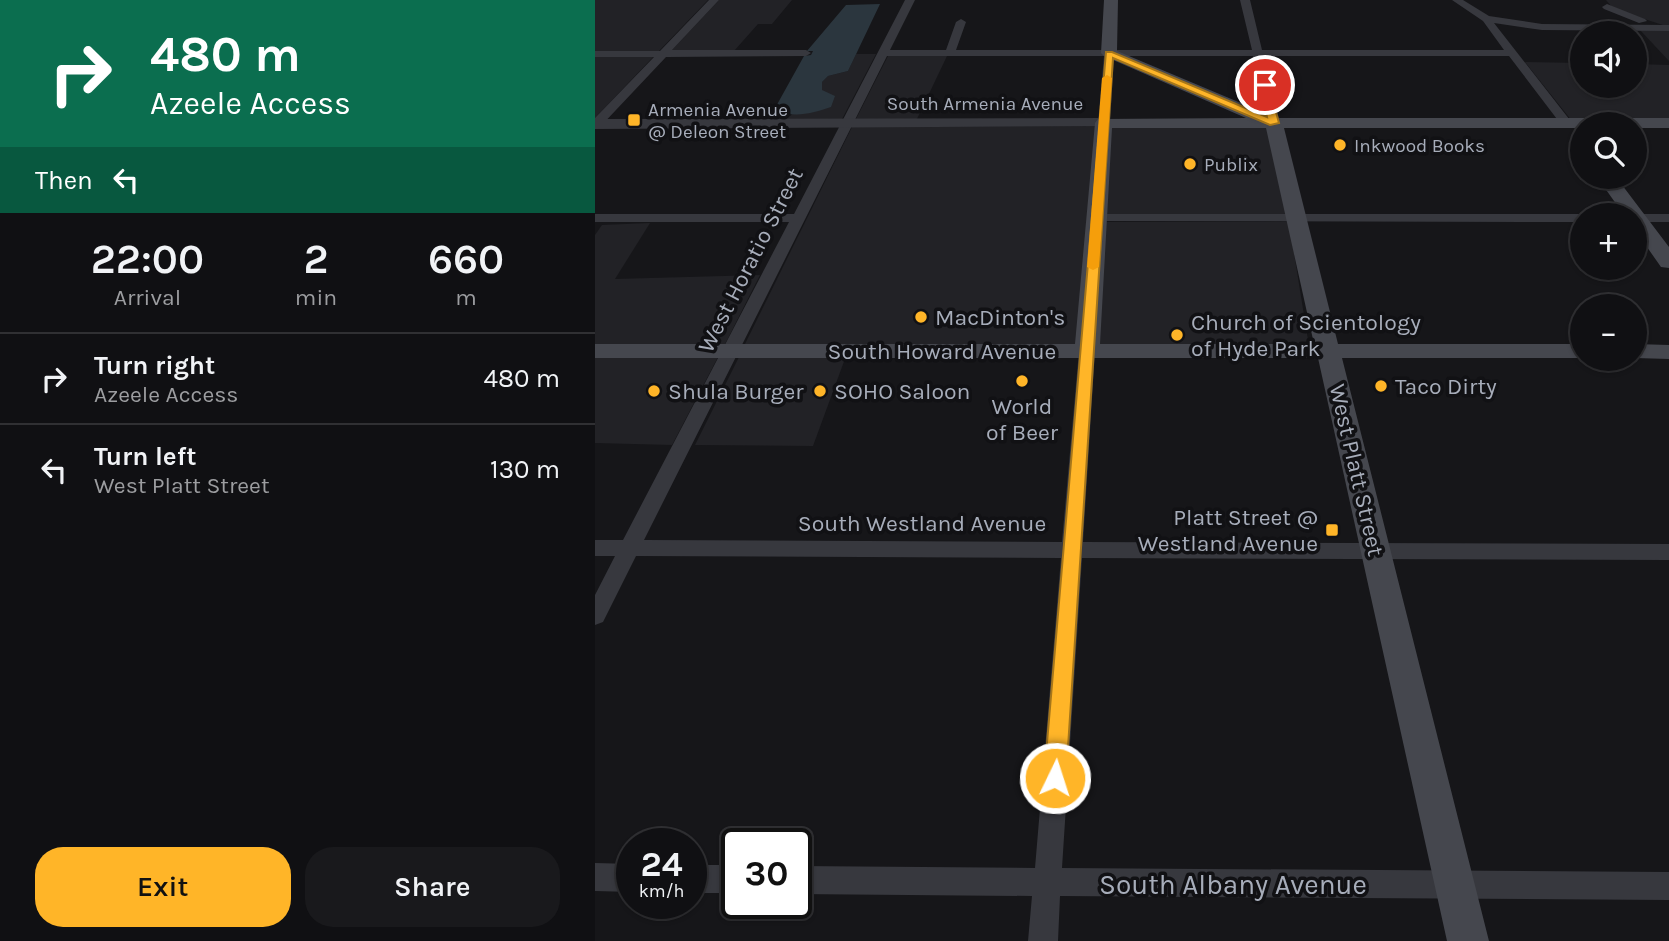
<!DOCTYPE html>
<html lang="en">
<head>
<meta charset="utf-8">
<style>
	body { margin:0; font-family:Karla,sans-serif; background:#19191c; color:#f1f3f6; height:100vh; display:flex; flex-direction:column; font-size:26px; white-space:nowrap }
	* { box-sizing:border-box; margin:0 }
	p { font-size:23px; color:#9c9da0 }
	.icon { flex:none; width:38px; height:38px; fill:none; stroke:currentColor; stroke-width:2; stroke-linecap:round; stroke-linejoin:round }
	.map { position:relative; flex:1; overflow:hidden }
	.details { display:flex; flex-direction:column; background:#101013; width:595px }
	.details>* { flex:none }
	.hud { background:#0b6e4f; color:#fff; overflow:hidden }
	.tools { position:absolute; left:975px; top:21px; display:grid; gap:14px }
	.tools a { display:grid; place-items:center; width:77px; height:77px; border-radius:50%; background:#101013; box-shadow:0 2px 5px #0004,0 0 0 2px #303033; font-size:35px }
	.speed { position:absolute; left:21px; top:828px; display:flex; gap:14px; font-size:35px; font-weight:700; text-align:center }
	.speed>* { display:grid; place-content:center; width:91px; height:91px; border-radius:50%; background:#101013; box-shadow:0 2px 5px #0004,0 0 0 2px #303033; line-height:1 }
	.speed small { font-size:18px; font-weight:400 }
	.speed .limit { border:4px solid #111; border-radius:10px; background:#fff; color:#111 }
	.pin { position:absolute; display:grid; place-items:center; width:60px; height:60px; color:#fff; margin:-30px; border:4px solid #fff; border-radius:50%; box-shadow:0 2px 7px #0007 }
	.me { position:absolute; width:77px; margin:-38px; rotate:4deg; stroke-linejoin:round; filter:drop-shadow(0 0 5px #0008) }
	.turn { display:flex; align-items:center; gap:24px; height:147px; padding:0 35px; font-size:32px }
	.turn .icon { width:91px; height:91px; stroke-width:2.5 }
	.turn b { display:block; font-size:49px; line-height:60px }
	.then { display:flex; align-items:center; height:66px; padding:0 35px; background:#0003; gap:14px; font-size:26px }
	.eta { display:flex; justify-content:space-evenly; align-items:center; height:119px; text-align:center }
	.eta b { font-size:42px; font-weight:600; line-height:49px }
	.cta { display:flex; gap:14px; margin-top:auto; padding:14px 35px }
	.cta a { flex:1; height:80px; border-radius:28px; background:#ffb528; color:#111; font-size:28px; font-weight:600; line-height:80px; text-align:center }
	.cta a+a { background:#19191c; color:#f1f3f6 }
	ul { padding:0; list-style:none }
	li { display:flex; align-items:center; gap:21px; height:91px; padding:0 35px; border-top:2px solid #303033 }
	li div { flex:1 }
	li b { display:block; font-size:26px }
	li em { font-style:normal }
	main { display:flex; flex:1; min-height:0 }
	.map>svg:first-child { display:block }
</style>
</head>
<body>
<main>
<section class="details">
<div class="hud">
<div class="turn"><svg class="icon" aria-label="right" viewBox="0 0 24 24"><path d="M7 20v-9h11M14 6l5 5-5 5"/></svg><div><b>480 m</b>Azeele Access</div></div>
<div class="then">Then<svg class="icon" aria-label="left" viewBox="0 0 24 24"><path d="M17 20v-9H6M10 6l-5 5 5 5"/></svg></div>
</div>
<div class="eta">
<div><b>22:00</b><p>Arrival</p></div>
<div><b>2</b><p>min</p></div>
<div><b>660</b><p>m</p></div>
</div>
<ul>
<li><svg class="icon" aria-label="right" viewBox="0 0 24 24"><path d="M7 20v-9h11M14 6l5 5-5 5"/></svg><div><b>Turn right</b><p>Azeele Access</p></div><em>480 m</em></li>
<li><svg class="icon" aria-label="left" viewBox="0 0 24 24"><path d="M17 20v-9H6M10 6l-5 5 5 5"/></svg><div><b>Turn left</b><p>West Platt Street</p></div><em>130 m</em></li>
</ul>
<div class="cta"><a>Exit</a><a>Share</a></div>
</section>
<div class="map">
<svg width="1074" height="941" viewBox="0 0 1074 941">
	<rect width="100%" height="100%" fill="#161619"/>
	<g fill="#222226">
		<path d="M0,0h113l-50,52 -63,-1z"/>
		<path d="M124,0h73l-20,24h-14l-24,27h-63z"/>
		<path d="M1011,0h63v27l-40,-13 -17,-7z"/>
		<path d="M1045,30h29v31z"/>
		<path d="M261,54h20l-35,67h-72l5,-11 16,6 32,-26v-8l6,-6 20,-5z"/>
		<path d="M0,56h59l-59,62z"/>
		<path d="M293,56h59l-31,65h-61z"/>
		<path d="M930,62l57,1v23h53v-22l34,1v56h-97z"/>
		<path d="M501,126l-19,219 -333,1 108,-219z"/>
		<path d="M516,126h156l21,89h-183z"/>
		<path d="M510,222h184l20,124 -212,-1z"/>
		<path d="M55,223l-35,56 145,-4 -36,71 -129,-1v-110l7,-10z"/>
		<path d="M0,356l123,1 -46,88 -77,-2z"/>
		<path d="M251,356l-33,90 -118,-1 44,-88z"/>
	</g>
	<path fill="#2b363e" d="M285,4l-32,67 -20,5 -6,6v8l13,6 -4,11c-21,7 -36,11 -57,3l30,-54 7,-1 2,-4h-6l39,-46z"/>
	<g fill="none" stroke-linecap="round" stroke-linejoin="round">
		<g fill="#37383e" fill-rule="evenodd">
			<path d="M114,0h10l-47,50h134l5,3 -5,3 -140,1 -67,71 -4,1v-11l59,-61h-59v-6h65z"/>
			<path d="M310,0h10l-25,50h56l10,-28 5,-3 5,3 -10,28h296l-12,-50h10l12,50h242l-21,-29 -31,-21h11l26,16 53,8 127,1v6l-127,-1 -48,-7 79,101 -6,4 -4,-1 -54,-71h-245l16,67 -6,4 -6,-4 -15,-67h-139l-4,67 -6,4 -6,-4 6,-67h-217l-243,484 418,2 17,-191 8,-5 8,5 -12,191 586,2v16l-587,-2 -20,310 607,4v28l-609,-4 -2,45h-30l4,-45 -236,-2v-28l239,2 26,-310 -425,-2 -33,66 -8,3v-30l20,-39h-20v-16h28l166,-318h-194v-8h199z"/>
			<path d="M1012,4l38,15 2,2 -8,2 -35,-14 -2,-2z"/>
			<path d="M502,214h485l5,1h-5v7l-490,-1v-6z"/>
			<path d="M1040,214h34v8h-34v-7h-5z"/>
			<path d="M0,863l37,1v28l-37,-1z"/>
			<rect x="96" y="865" width="46" height="28"/>
		</g>
		<path fill="#37383e" fill-rule="evenodd" d="M509,118l5,2 3,3 -3,3 -514,3v-10z"/>
		<g fill="#45474e" fill-rule="evenodd">
			<path d="M509,0h14l-1,51 150,63 2,4h400v10h-34v-4h-53v4h-298l54,216h244v14h-240l147,583h-42l-129,-583h-723v-14h480l20,-221 3,-4 148,-1 -142,-62 -3,-3zM517,128h154l48,216h-214z"/>
			<path d="M1002,177h19l53,70v21l-8,-1 -26,-37v-15h-11z"/>
			<path d="M1040,344l34,1v14l-34,-1z"/>
		</g>
	</g>
	<path fill="#ffb528" stroke="#a6761a" stroke-width="2" d="M511,52h6l155,65 -7,-32 8,-2 11,40 -9,2 -157,-67 -47,720 -3,7 -8,3 -7,-3 -4,-7z"/>
	<path fill="#f59e0b" d="M512,75l5,3 -13,189 -6,3 -6,-3 15,-189z"/>
	<g fill="#ffb528" stroke="#111114" stroke-width="2.5">
		<rect x="32" y="113" width="14" height="14" rx="3.5"/>
		<circle cx="745" cy="145" r="7"/>
		<circle cx="595" cy="164" r="7"/>
		<circle cx="326" cy="317" r="7"/>
		<circle cx="582" cy="335" r="7"/>
		<circle cx="427" cy="381" r="7"/>
		<circle cx="786" cy="386" r="7"/>
		<circle cx="59" cy="391" r="7"/>
		<circle cx="225" cy="391" r="7"/>
		<rect x="730" y="523" width="14" height="14" rx="3.5"/>
	</g>
	<g text-anchor="middle" stroke-width="7" stroke-linejoin="round" paint-order="stroke">
		<g font-size="19" fill="#a7adba" stroke="#111114">
			<text x="390" y="110">South Armenia Avenue</text>
		</g>
		<g font-size="19" fill="#a7adba" stroke="#111114" text-anchor="start">
			<text x="53" y="116">Armenia Avenue<tspan x="53" dy="22">@ Deleon Street</tspan></text>
			<text x="759" y="152">Inkwood Books</text>
			<text x="609" y="171">Publix</text>
		</g>
		<g font-size="23" fill="#a7adba" stroke="#111114">
			<text transform="translate(155 260) rotate(-63)" y="8">West Horatio Street</text>
			<text x="347" y="359">South Howard Avenue</text>
			<text transform="translate(762 470) rotate(77)" y="8">West Platt Street</text>
			<text x="327" y="531">South Westland Avenue</text>
		</g>
		<g font-size="23" fill="#a7adba" stroke="#111114" text-anchor="start">
			<text x="340" y="325">MacDinton's</text>
			<text x="596" y="330">Church of Scientology<tspan x="596" dy="26">of Hyde Park</tspan></text>
			<text x="800" y="394">Taco Dirty</text>
			<text x="73" y="399">Shula Burger</text>
			<text x="239" y="399">SOHO Saloon</text>
			<text x="427" y="414" text-anchor="middle">World<tspan x="427" dy="26">of Beer</tspan></text>
			<text x="723" y="525" text-anchor="end">Platt Street @<tspan x="723" dy="26">Westland Avenue</tspan></text>
		</g>
		<g font-size="28" fill="#a7adba" stroke="#111114">
			<text x="638" y="894">South Albany Avenue</text>
		</g>
	</g>
</svg>
<div class="tools">
<a><svg class="icon" aria-label="sound" viewBox="0 0 24 24"><path d="M4 9h4l5-4v14l-5-4H4zM17 9q2 3 0 6"/></svg></a>
<a><svg class="icon" aria-label="search" viewBox="0 0 24 24"><circle cx="10" cy="10" r="6"/><path d="M15 15l6 6"/></svg></a>
<a>+</a>
<a>−</a>
</div>
<div class="speed"><div>24<small>km/h</small></div><div class="limit">30</div></div>
<div class="pin" style="left:670px;top:85px;background:#d93025"><svg class="icon" aria-label="arrive" viewBox="0 0 24 24"><path d="M6 21V4h12l-3 4 3 4H6"/></svg></div>
<svg class="me" style="left:460px;top:778px" viewBox="-20 -20 40 40"><circle r="17" fill="#ffb528" stroke="#fff" stroke-width="3"/><path d="M0-11L8 9 0 5-8 9z" fill="#fff"/></svg>
</div>
</main>
</body>
</html>
